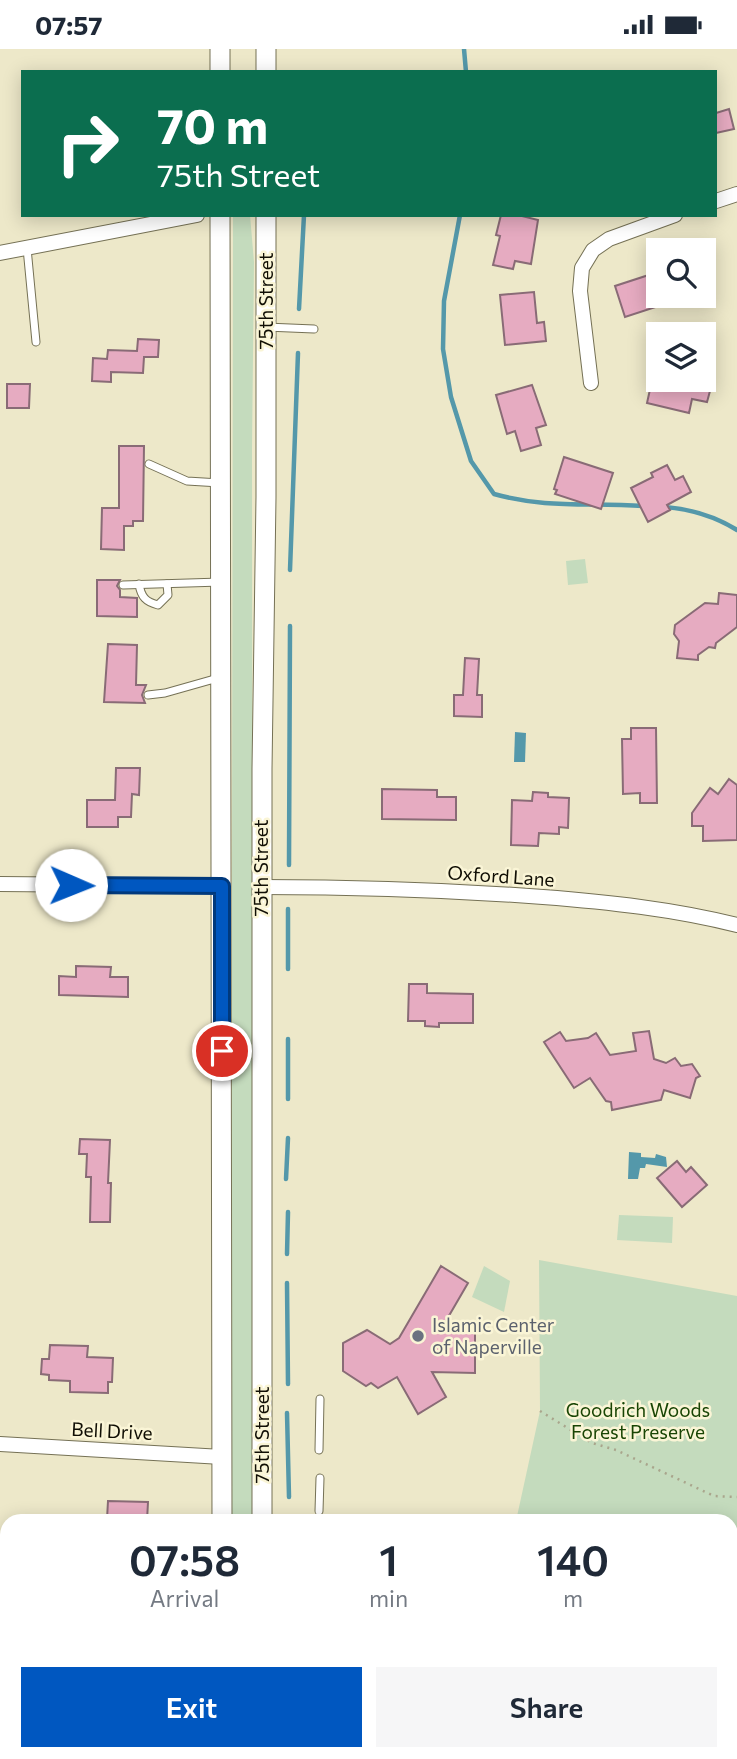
<!DOCTYPE html>
<html lang="en">
<head>
<meta charset="utf-8">
<style>
	body { margin:0; font-family:Commissioner,sans-serif; background:#f6f6f7; color:#1f2937; height:100vh; display:flex; flex-direction:column; font-size:26px; white-space:nowrap }
	* { box-sizing:border-box; margin:0 }
	p { font-size:23px; color:#747a83 }
	.icon { flex:none; width:38px; height:38px; fill:none; stroke:currentColor; stroke-width:2; stroke-linecap:round; stroke-linejoin:round }
	.map { position:relative; flex:1; overflow:hidden }
	.panel { position:absolute; left:0px; top:1465px; width:738px; height:247px; display:flex; flex-direction:column; background:#fff; border-radius:21px 21px 0 0; box-shadow:0 4px 18px #0003 }
	.panel>* { flex:none }
	.banner { position:absolute; left:21px; top:21px; width:696px; height:147px; border-radius:0px; box-shadow:0 4px 18px #0003; background:#0b6e4f; color:#fff; overflow:hidden }
	.buttons { position:absolute; left:646px; top:189px; display:grid; gap:14px }
	.buttons a { display:grid; place-items:center; width:70px; height:70px; border-radius:0px; background:#fff; box-shadow:0 4px 18px #0003; font-size:35px }
	.pin { position:absolute; display:grid; place-items:center; width:60px; height:60px; color:#fff; margin:-30px; border:4px solid #fff; border-radius:50%; box-shadow:0 2px 7px #0007 }
	.me { position:absolute; width:77px; margin:-38px; rotate:91deg; stroke-linejoin:round; filter:drop-shadow(0 0 5px #0008) }
	.turn { display:flex; align-items:center; gap:24px; height:147px; padding:0 21px; font-size:32px }
	.turn .icon { width:91px; height:91px; stroke-width:2.5 }
	.turn b { display:block; font-size:49px; line-height:60px }
	.eta { display:flex; justify-content:space-evenly; align-items:center; height:119px; text-align:center }
	.eta b { font-size:42px; font-weight:600; line-height:49px }
	.cta { display:flex; gap:14px; margin-top:auto; padding:14px 21px }
	.cta a { flex:1; height:80px; border-radius:0px; background:#0057c0; color:#fff; font-size:28px; font-weight:600; line-height:80px; text-align:center }
	.cta a+a { background:#f6f6f7; color:#1f2937 }
	.status { display:flex; justify-content:space-between; align-items:center; height:49px; padding:0 35px; background:#fff; direction:ltr }
	.status svg { height:19px; fill:currentColor }
	.map>svg:first-child { display:block }
</style>
</head>
<body>
<div class="status"><b>07:57</b><svg viewBox="0 0 49 12"><path d="M0 12V9h3v3zM5 12V6h3v6zM10 12V3h3v9zM15 12V0h3v12zM26 1h20v11H26zM47 4h2v5h-2z"/></svg></div>
<div class="map">
<svg width="737" height="1710" viewBox="0 0 737 1710">
	<rect width="100%" height="100%" fill="#ede8c9"/>
	<g fill="#c4dbbd">
		<path d="M233,166h17l4,47 -2,186 1,1073h-22z"/>
		<path d="M585,510l3,24 -20,2 -2,-24z"/>
		<path d="M619,1166l54,2 -1,26 -55,-3z"/>
		<path d="M539,1211l198,36v463h-243v-6h238v-232h-216l24,-110z"/>
		<path d="M484,1217l26,15 -6,31 -32,-15z"/>
		<path d="M0,1668h7v36h201v6h-208z"/>
	</g>
	<g fill="#5498aa">
		<path d="M515,683l11,1 -1,29h-11z"/>
		<path d="M629,1103l12,1v4l14,1 1,-4 10,3 1,10 -21,-3 -1,4h-5l-2,11h-10z"/>
	</g>
	<g fill="none" stroke-linecap="round" stroke-linejoin="round">
		<g stroke="#5498aa" stroke-width="4.5">
			<path d="M464,0l2,23"/>
			<path d="M460,166l-16,86 -1,48 8,48 20,64 23,33c54,15 95,8 149,12"/>
			<path d="M299,260l5,-94"/>
			<path d="M665,458c25,2 51,10 72,23"/>
			<path d="M290,521l8,-217"/>
			<path d="M289,816l1,-239"/>
			<path d="M288,920v-60"/>
			<path d="M288,1050v-60"/>
			<path d="M286,1130l2,-41"/>
			<path d="M287,1205l1,-42"/>
			<path d="M287,1234l1,101"/>
			<path d="M287,1364l2,84"/>
			<path d="M287,1710v-6"/>
		</g>
	</g>
	<g fill="#e6abc1" stroke="#896b76" stroke-width="2">
		<path d="M729,60l5,20 -18,4v-20z"/>
		<path d="M501,166h17l20,5 -7,44 -16,-3 -2,8 -20,-4 7,-29 -4,-1z"/>
		<path d="M658,223v24h25v2l-58,19 -10,-31z"/>
		<path d="M534,243l3,31 7,-1 2,19 -41,4 -5,-50z"/>
		<path d="M138,290l21,1 -1,17h-14l-1,16 -32,-1v10l-19,-1 1,-23 14,1 1,-9 29,1z"/>
		<path d="M666,331h47l-6,22 -15,-3 -3,14 -42,-10 4,-18 13,3z"/>
		<path d="M7,335h23l-1,24h-22z"/>
		<path d="M532,336l14,40 -10,3 5,17 -20,6 -6,-20 -8,3 -11,-39z"/>
		<path d="M119,397h25l-1,75h-10v5h-9v24l-23,-1 1,-41h17z"/>
		<path d="M564,408l49,16 -12,36 -46,-15 2,-4 -3,-1z"/>
		<path d="M667,416l8,15 8,-4 8,16 -24,13 3,5 -22,12 -17,-34 22,-11 -2,-4z"/>
		<path d="M97,531h23l-3,6 3,4v7l17,1v19l-40,-1z"/>
		<path d="M719,544l18,2v32l-21,16 -1,5 -6,-1 -11,8v5l-21,-2 2,-17 -5,-7 1,-9 30,-22 13,1z"/>
		<path d="M108,595l29,1 -1,40h10l-4,10 3,8 -41,-1z"/>
		<path d="M465,609l14,1 -2,36h5v22l-28,-1v-21h9z"/>
		<path d="M631,679h25l1,75h-17v-10l-17,1 -1,-55h9z"/>
		<path d="M116,719h24l-1,27 -7,-1 -1,23h-13v10h-31v-27h28z"/>
		<path d="M729,730l8,6v55l-34,1v-15h-11v-13l18,-25 8,6z"/>
		<path d="M382,740l55,1v7h19v23l-74,-1z"/>
		<path d="M533,743l15,1v4l21,1 -1,30 -9,-1v7l-20,-1 -1,13 -27,-1 1,-45 20,1z"/>
		<path d="M76,917l35,1 -1,10h18v20l-69,-2v-19l17,1z"/>
		<path d="M409,935h18v9l46,1v29h-34v4l-14,-1v-5h-17z"/>
		<path d="M649,982l5,28 12,4 9,-5 6,8 11,-2 8,12 -4,2 -6,20 -26,-8 -3,10 -49,10 -1,-8 -5,-1 -16,-23 -16,10 -30,-46 16,-10 6,9 22,-3 8,-5 14,22 26,-4 -3,-18z"/>
		<path d="M80,1090l30,1 -2,43h3l-1,39h-20l1,-45h-5l1,-23h-8z"/>
		<path d="M677,1112l9,11 5,-5 16,18 -25,22 -25,-29z"/>
		<path d="M441,1217l27,17 -25,43h25l-1,6h8v41l-43,-1 14,25 -28,17 -21,-37 -19,11 -7,-5 -5,3 -23,-15v-28l24,-13 23,14 9,-6z"/>
		<path d="M50,1296l38,1 -1,11 26,1 -1,24h-4v11l-38,-1v-11l-21,-1v-5l-8,-1 1,-15h7z"/>
		<path d="M108,1452l40,1 -1,19 -40,-2z"/>
	</g>
	<g fill="none" stroke-linecap="round" stroke-linejoin="round">
		<defs>
			<g id="lane">
				<path d="M27,199l9,94"/>
				<path d="M266,278l48,2"/>
				<path d="M149,415l38,17 33,2"/>
				<path d="M139,535c2,13 7,18 19,21l10,-10 -1,-11"/>
				<path d="M123,536l98,-3"/>
				<path d="M148,646l17,-2 53,-15"/>
				<path d="M319,1401l1,-51"/>
				<path d="M319,1462l1,-33"/>
			</g>
			<g id="street">
				<path d="M716,152l21,-7"/>
				<path d="M0,204l197,-38"/>
				<path d="M591,334l-11,-92 2,-23 11,-18 16,-11 66,-24"/>
				<path d="M0,835l222,2"/>
				<path d="M261,838c94,0 188,3 282,10 65,5 130,12 194,28"/>
				<path d="M0,1395l222,13"/>
			</g>
			<g id="secondary">
				<path d="M220,23v-23"/>
				<path d="M266,23v-23"/>
				<path d="M220,166l2,1306"/>
				<path d="M262,1472v-752l4,-272v-282"/>
				<path d="M222,1704v6"/>
				<path d="M262,1704v6"/>
			</g>
		</defs>
		<use href="#lane" stroke="#757155" stroke-width="9"/>
		<use href="#street" stroke="#757155" stroke-width="16"/>
		<use href="#secondary" stroke="#757155" stroke-width="21"/>
		<path stroke="#a9a58c" stroke-width="2.5" stroke-dasharray="2 5" stroke-linecap="butt" d="M540,1362l52,32 24,7 98,46 23,1"/>
		<use href="#lane" stroke="#fff" stroke-width="7"/>
		<use href="#street" stroke="#fff" stroke-width="14"/>
		<use href="#secondary" stroke="#fff" stroke-width="19"/>
	</g>
	<g fill="none" stroke-linecap="round" stroke-linejoin="round">
		<defs>
			<path id="route" d="M71,836l151,1v165"/>
		</defs>
		<use href="#route" stroke="#00397d" stroke-width="18"/>
		<use href="#route" stroke="#0057c0" stroke-width="12"/>
	</g>
	<circle fill="#6b7280" stroke="#faf5d6" stroke-width="2.5" cx="418" cy="1287" r="7"/>
	<g text-anchor="middle" stroke-width="5" stroke-linejoin="round" paint-order="stroke">
		<g font-size="19" fill="#100e04" stroke="#faf5d6">
			<text transform="translate(266 252) rotate(-90)" y="7">75th Street</text>
			<text transform="translate(261 819) rotate(-90)" y="7">75th Street</text>
			<text transform="translate(501 827) rotate(4)" y="7">Oxford Lane</text>
			<text transform="translate(112 1382) rotate(3)" y="7">Bell Drive</text>
			<text transform="translate(262 1386) rotate(-90)" y="7">75th Street</text>
		</g>
		<g font-size="19" fill="#5b616d" stroke="#faf5d6" text-anchor="start">
			<text x="432" y="1283">Islamic Center<tspan x="432" dy="22">of Naperville</tspan></text>
		</g>
		<g font-size="19" fill="#194504" stroke="#faf5d6">
			<text x="638" y="1368">Goodrich Woods<tspan x="638" dy="22">Forest Preserve</tspan></text>
		</g>
	</g>
</svg>
<div class="buttons">
<a><svg class="icon" aria-label="search" viewBox="0 0 24 24"><circle cx="10" cy="10" r="6"/><path d="M15 15l6 6"/></svg></a>
<a><svg class="icon" aria-label="layers" viewBox="0 0 24 24"><path d="M12 4l9 5-9 5-9-5zM3 14l9 5 9-5"/></svg></a>
</div>
<div class="pin" style="left:222px;top:1002px;background:#d93025"><svg class="icon" aria-label="arrive" viewBox="0 0 24 24"><path d="M6 21V4h12l-3 4 3 4H6"/></svg></div>
<svg class="me" style="left:71px;top:836px" viewBox="-20 -20 40 40"><circle r="19" fill="#fff"/><path d="M0-13L10 11 0 6-10 11z" fill="#0057c0"/></svg>
<div class="banner">
<div class="turn"><svg class="icon" aria-label="right" viewBox="0 0 24 24"><path d="M7 20v-9h11M14 6l5 5-5 5"/></svg><div><b>70 m</b>75th Street</div></div>
</div>
<section class="panel">
<div class="eta">
<div><b>07:58</b><p>Arrival</p></div>
<div><b>1</b><p>min</p></div>
<div><b>140</b><p>m</p></div>
</div>
<div class="cta"><a>Exit</a><a>Share</a></div>
</section>
</div>
</body>
</html>
